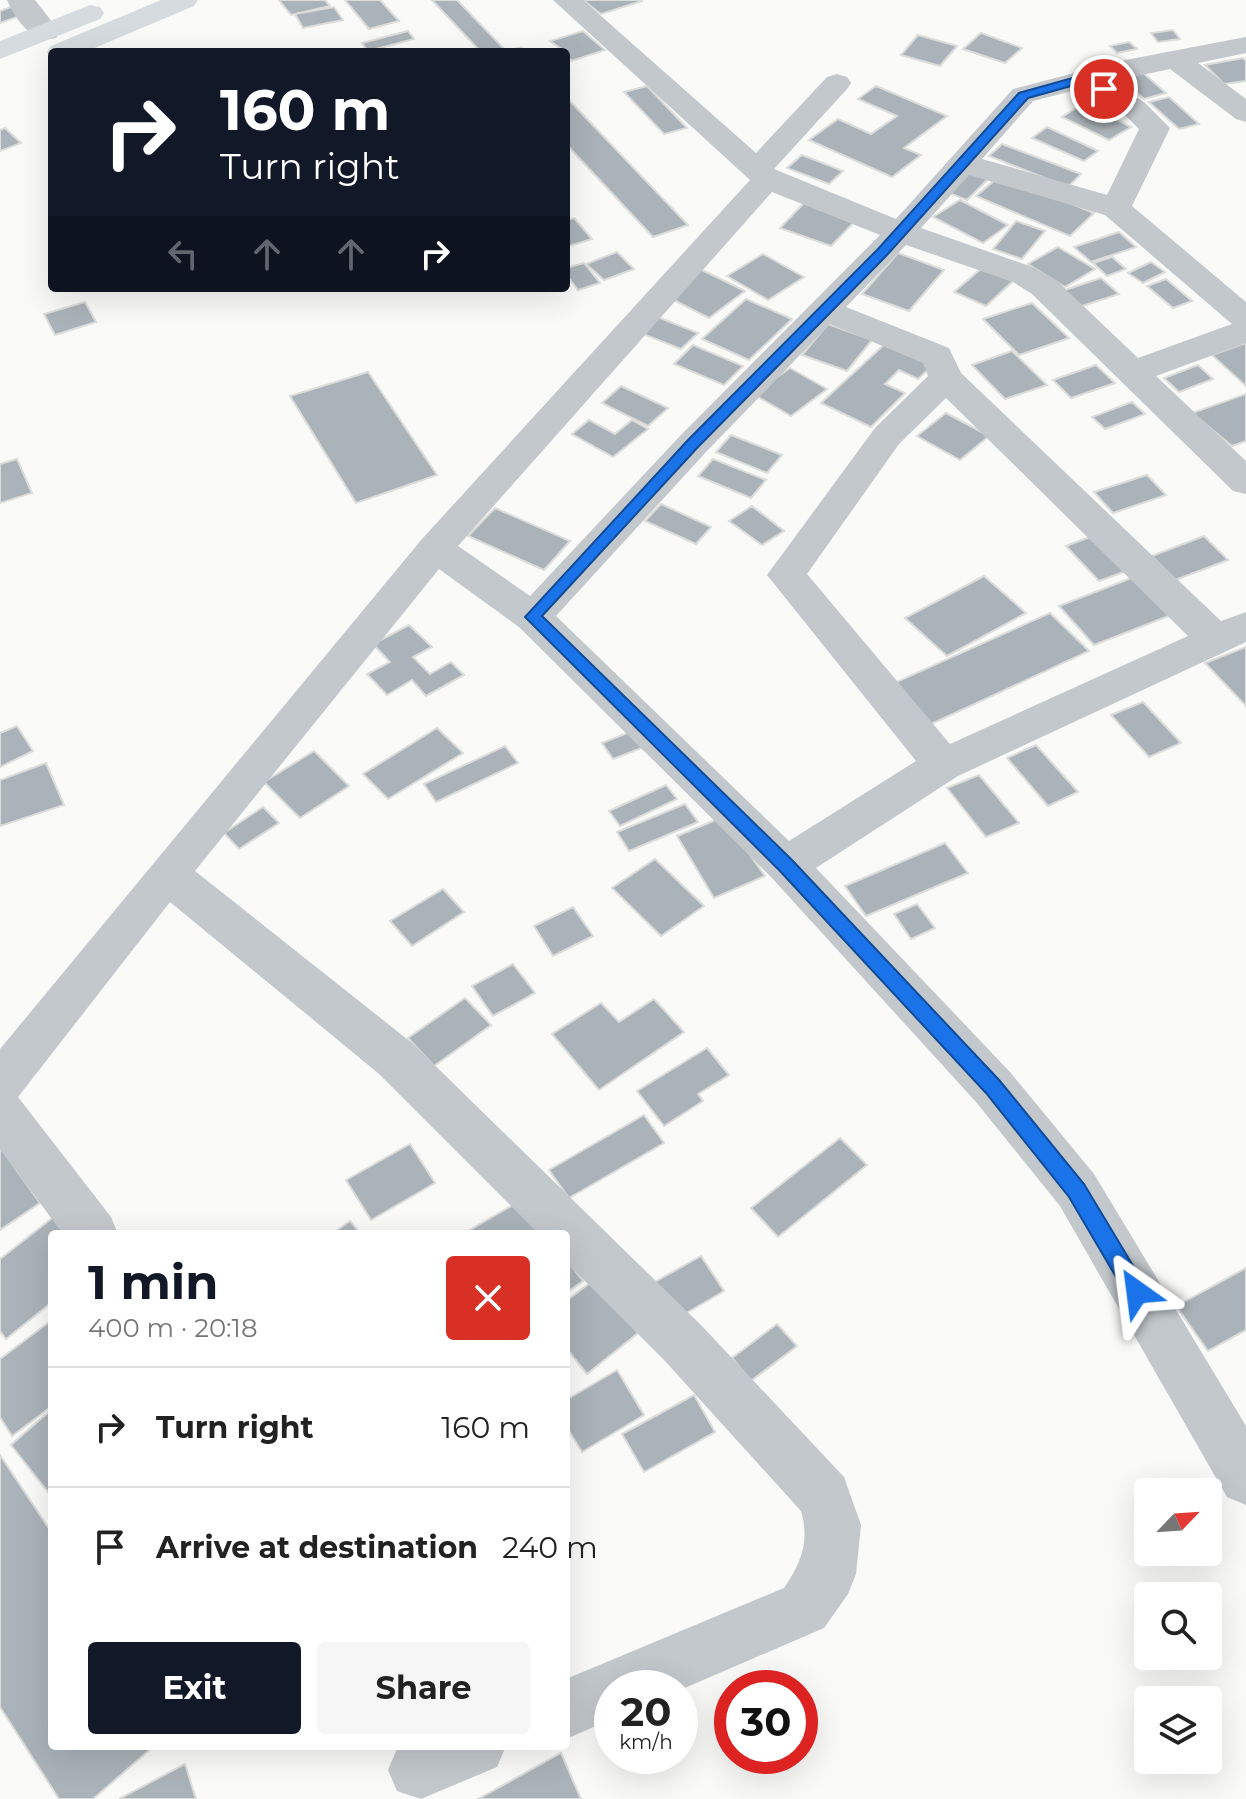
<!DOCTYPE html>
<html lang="en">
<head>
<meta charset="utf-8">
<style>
	body { margin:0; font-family:Montserrat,sans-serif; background:#f6f6f6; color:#222; height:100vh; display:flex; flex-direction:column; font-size:30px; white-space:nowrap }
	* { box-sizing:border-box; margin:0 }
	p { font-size:26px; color:#767676 }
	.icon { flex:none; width:44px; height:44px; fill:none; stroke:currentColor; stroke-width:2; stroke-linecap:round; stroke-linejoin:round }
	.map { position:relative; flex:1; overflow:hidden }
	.sheet { position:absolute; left:48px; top:1230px; width:522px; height:520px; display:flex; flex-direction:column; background:#fff; border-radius:8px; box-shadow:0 8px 32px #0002 }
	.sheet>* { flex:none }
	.banner { position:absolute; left:48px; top:48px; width:522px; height:244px; border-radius:8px; box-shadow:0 8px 32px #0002; background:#111827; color:#fff; overflow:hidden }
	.needle { width:52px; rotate:65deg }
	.tools { position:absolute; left:1134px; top:1478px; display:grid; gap:16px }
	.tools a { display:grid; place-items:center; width:88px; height:88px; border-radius:8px; background:#fff; box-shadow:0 8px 32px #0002; font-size:40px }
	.speed { position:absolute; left:594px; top:1670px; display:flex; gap:16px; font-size:40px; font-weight:700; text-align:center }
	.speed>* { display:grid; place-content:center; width:104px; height:104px; border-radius:50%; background:#fff; box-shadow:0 8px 32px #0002; line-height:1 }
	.speed small { font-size:20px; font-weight:400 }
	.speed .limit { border:12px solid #d22; background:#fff; color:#111 }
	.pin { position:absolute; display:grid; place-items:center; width:68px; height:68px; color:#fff; margin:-34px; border:4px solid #fff; border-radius:50%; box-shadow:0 2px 8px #0007 }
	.me { position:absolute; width:88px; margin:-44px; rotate:329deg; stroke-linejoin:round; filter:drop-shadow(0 0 6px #0008) }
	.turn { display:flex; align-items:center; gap:28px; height:168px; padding:0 40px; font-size:36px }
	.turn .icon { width:104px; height:104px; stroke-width:2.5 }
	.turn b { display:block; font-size:56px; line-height:68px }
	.lanes { display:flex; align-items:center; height:76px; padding:0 40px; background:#0003; justify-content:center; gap:40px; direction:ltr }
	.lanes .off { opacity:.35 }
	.round { display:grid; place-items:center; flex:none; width:84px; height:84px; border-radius:8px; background:#f6f6f6 }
	.summary { display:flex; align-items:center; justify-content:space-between; height:136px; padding:0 40px }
	h1 { font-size:48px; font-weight:700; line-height:60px; color:#111827 }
	.button { display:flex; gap:16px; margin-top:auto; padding:16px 40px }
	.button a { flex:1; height:92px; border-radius:8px; background:#111827; color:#fff; font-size:32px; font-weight:700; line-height:92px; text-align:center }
	.button a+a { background:#f6f6f6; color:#222 }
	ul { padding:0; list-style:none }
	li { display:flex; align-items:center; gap:24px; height:120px; padding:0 40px; border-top:2px solid #e0e0e0 }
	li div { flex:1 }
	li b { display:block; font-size:30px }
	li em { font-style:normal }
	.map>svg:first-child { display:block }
</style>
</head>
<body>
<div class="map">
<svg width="1246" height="1799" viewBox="0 0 1246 1799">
	<rect width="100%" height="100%" fill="#fafaf8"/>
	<g fill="#aab3b9" stroke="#dcdcda" stroke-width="2">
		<path d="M279,0h46l5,6 -39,9z"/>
		<path d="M345,0h35l19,21 -30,8z"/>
		<path d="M432,0h25l49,51 15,-4 5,5h-45z"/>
		<path d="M583,0h58l1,1 -41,13z"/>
		<path d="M11,7l11,8 -22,8v-12z"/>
		<path d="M334,7l9,13 -40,8 -8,-14z"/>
		<path d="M1173,30l7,9 -22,3 -7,-9z"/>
		<path d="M408,31l6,8 -46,12 -6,-8z"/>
		<path d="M583,31l22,19 -34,11 -5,-9 -16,-11z"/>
		<path d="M981,33l41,15 -17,15 -42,-14z"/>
		<path d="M918,35l39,11 -17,20 -39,-11z"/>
		<path d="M1129,42l8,7 -20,4 -7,-7z"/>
		<path d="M1243,58l3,3v20l-22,3 -19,-19z"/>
		<path d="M1142,72l24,21 -22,6 -24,-22z"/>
		<path d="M647,86l40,42 -23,6 -40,-42z"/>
		<path d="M876,86l71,30 -43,32 17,7 -29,22 -83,-37 29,-21 33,15 26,-18 -39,-17z"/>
		<path d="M566,97l122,128 -35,12 -87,-93z"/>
		<path d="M1169,97l30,27 -20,5 -30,-27z"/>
		<path d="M1084,103l47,24 -22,13 -47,-23z"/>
		<path d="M1047,127l51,24 -14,10 -52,-23z"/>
		<path d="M5,128l16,15 -21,8v-21z"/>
		<path d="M1002,144l79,30 -13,13 -79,-31z"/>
		<path d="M802,155l41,16 -14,13 -42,-16z"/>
		<path d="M966,169l23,9 -22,22 -23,-9z"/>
		<path d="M1001,175l93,38 -24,23 -94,-40z"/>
		<path d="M960,200l48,25 -25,18 -50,-26z"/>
		<path d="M806,201l51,18 -26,27 -51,-18z"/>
		<path d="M574,218l18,21 -26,8v-27z"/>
		<path d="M1016,221l29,10 -23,28 -29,-10z"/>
		<path d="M1119,232l17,15 -45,15 -17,-15z"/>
		<path d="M1058,247l37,22 -30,18 -37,-23z"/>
		<path d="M617,252l17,17 -30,11 -18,-16z"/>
		<path d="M898,253l46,17 -35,41 -47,-17z"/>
		<path d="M763,254l41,23 -36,23 -41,-24z"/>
		<path d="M1112,257l14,12 -19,7 -14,-13z"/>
		<path d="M1151,262l14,10 -22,11 -15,-10z"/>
		<path d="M584,263l16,20 -22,7 -12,-16v-6z"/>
		<path d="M982,268l31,13 -27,25 -32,-14z"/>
		<path d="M702,270l43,21 -36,27 -43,-22z"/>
		<path d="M1101,278l18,16 -43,14 -17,-16z"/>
		<path d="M1166,279l26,22 -19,7 -26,-22z"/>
		<path d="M746,299l46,20 -43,41 -47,-21z"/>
		<path d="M85,302l11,20 -41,13 -11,-21z"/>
		<path d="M1032,303l37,35 -50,17 -36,-36z"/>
		<path d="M650,314l48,19 -17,16 -48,-19z"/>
		<path d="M828,324l44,16 -25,31 -45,-16z"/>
		<path d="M886,343l48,21 -16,15 -19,-9 -14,14 20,9 -34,34 -50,-24z"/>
		<path d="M1246,343v43l-34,-31z"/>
		<path d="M693,345l50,21 -19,19 -50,-21z"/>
		<path d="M1012,351l35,34 -42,14 -33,-34z"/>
		<path d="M1096,365l19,18 -44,15 -18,-18z"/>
		<path d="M1198,365l15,14 -34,13 -15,-14z"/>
		<path d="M790,368l37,21 -36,27 -38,-22z"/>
		<path d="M368,372l69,103 -81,28 -66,-107z"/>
		<path d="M621,386l47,22 -20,18 -46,-23z"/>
		<path d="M1246,394v47l-14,5 -40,-33z"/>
		<path d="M1132,402l13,12 -40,15 -13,-12z"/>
		<path d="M946,413l43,23 -29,24 -43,-24z"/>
		<path d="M589,420l26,14 17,-14 16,9 -35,28 -41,-23z"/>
		<path d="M731,435l51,20 -15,18 -51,-21z"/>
		<path d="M17,459l15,34 -32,10v-39z"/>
		<path d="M713,459l53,21 -15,18 -53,-22z"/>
		<path d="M1147,475l19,20 -53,18 -19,-21z"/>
		<path d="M661,504l50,23 -15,17 -51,-23z"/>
		<path d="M752,506l32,25 -22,14 -33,-24z"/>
		<path d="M495,508l75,33 -26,29 -76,-34z"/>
		<path d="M1095,535l34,35 -30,11 -33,-35z"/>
		<path d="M1204,536l24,24 -53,20 -23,-24z"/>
		<path d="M984,576l42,37 -79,43 -42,-38z"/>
		<path d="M1134,577l37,38 -77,30 -35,-39z"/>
		<path d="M1050,613l39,38 -160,74 -37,-41z"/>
		<path d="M409,625l23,22 -19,10 17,17 21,-12 13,13 -38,21 -14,-16 -25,15 -20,-21 23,-12 -17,-18z"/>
		<path d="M1246,647v59l-41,-43z"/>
		<path d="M1143,702l38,41 -32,14 -38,-42z"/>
		<path d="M17,726l16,25 -33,16v-34z"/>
		<path d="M437,728l26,25 -75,46 -25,-25z"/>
		<path d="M635,730l12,16 -34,13 -11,-16z"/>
		<path d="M1036,745l42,47 -30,14 -41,-48z"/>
		<path d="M505,746l13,17 -82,39 -12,-18z"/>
		<path d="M314,751l35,35 -49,32 -36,-36z"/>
		<path d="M46,763l18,42 -64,21v-46z"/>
		<path d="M979,775l40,48 -33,14 -39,-49z"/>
		<path d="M666,785l11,14 -57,27 -11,-15z"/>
		<path d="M685,804l13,18 -69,29 -12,-19z"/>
		<path d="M263,807l16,16 -40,26 -15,-16z"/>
		<path d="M723,817l42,59 -51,22 -37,-62z"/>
		<path d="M945,843l23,30 -102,43 -21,-30z"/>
		<path d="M655,859l49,47 -43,30 -49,-48z"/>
		<path d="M443,889l21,23 -52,34 -22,-25z"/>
		<path d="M917,904l18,24 -24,11 -17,-25z"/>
		<path d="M573,907l20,29 -40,20 -19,-30z"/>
		<path d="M513,964l22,29 -42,23 -21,-30z"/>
		<path d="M465,998l26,27 -57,41 -26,-28z"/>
		<path d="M654,999l30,33 -85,58 -47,-56 49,-31 18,19z"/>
		<path d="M707,1048l22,27 -31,19 5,7 -39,25 -27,-35z"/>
		<path d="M644,1115l20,28 -95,55 -20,-28z"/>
		<path d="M840,1138l27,27 -89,72 -27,-29z"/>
		<path d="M410,1144l25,39 -64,37 -25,-40z"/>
		<path d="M0,1147l40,56 -40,27z"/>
		<path d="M518,1202l21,32h-76z"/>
		<path d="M60,1212l20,22h-28v68l-46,37 -6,-8v-72z"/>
		<path d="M350,1221l11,13h-29z"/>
		<path d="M701,1256l23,35 -48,28 -23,-36z"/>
		<path d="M566,1259l17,22 -17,12z"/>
		<path d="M1246,1268v62l-38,21 -32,-45z"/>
		<path d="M594,1280l44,53 -51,41 -21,-26v-47z"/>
		<path d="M52,1320v86l-40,30 -12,-19v-58z"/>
		<path d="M777,1324l20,22 -46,35 -19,-23z"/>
		<path d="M617,1370l27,45 -62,37 -16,-26v-26z"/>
		<path d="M694,1395l21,37 -71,40 -22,-38z"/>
		<path d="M52,1409v88l-41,-52z"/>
		<path d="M0,1455l52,78v213h102l-61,53h-34l-59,-92z"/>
		<path d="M561,1753l20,46h-103z"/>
		<path d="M185,1764l11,35h-77z"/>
	</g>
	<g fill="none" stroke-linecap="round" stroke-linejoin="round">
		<g fill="#c3c8cc" fill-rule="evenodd">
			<path d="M7,0h28l25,32 -4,6c-24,6 -40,-18 -49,-38z"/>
			<path d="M553,0h30l173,153 71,-76 10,-3 10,3 4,6 -4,6 -73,80 122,50 117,-130 107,-28 126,-24v16l-48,10 48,36v23l-10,-3 -66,-50 -61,13 35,20 26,26 -38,78 114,96v41l-90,33 90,85v33l-13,-3 -201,-197 -19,-12 -107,-37 -60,62 103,41 12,25 260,248 25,-9v30l-288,134 -142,92 194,204 84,102 152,252v79l-19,-8 -167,-291 -84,-104 -205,-225 -252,-250 -80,-58 -244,302 217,172 289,282 143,152 17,48 -5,49 -8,20 -24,34 -144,62 -68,-2v31l-46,20v-60l218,-91c17,-25 26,-46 17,-77l-136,-150 -99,-99v-28h-27l-161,-161 -208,-171 -152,195 93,120 7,17h-55l-63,-85v-100l422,-510 328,-359zM1080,89l44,25 15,15 -32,66 -125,-36 51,-58zM969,175l136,40 127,109 -94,34 -82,-78 -21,-12 -114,-40zM772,192l108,43 -200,201 -150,160 -72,-50zM830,324l93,39 5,13 -53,52 -108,147 149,186 -127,80 -233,-225 150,-164zM946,398l242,238 -238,108 -143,-170 92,-130z"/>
			<path d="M403,1746h103l-9,21 -76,32 -24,-8 -9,-21 9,-21z"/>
		</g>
		<g fill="#d6dbdf" fill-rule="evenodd">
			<path d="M161,0h37l-4,6 -109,46h-33v6l-5,-6 4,-6z"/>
			<path d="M90,5l10,2 4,6 -4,6 -100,40v-18z"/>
		</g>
	</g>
	<path fill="#1a73e8" stroke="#114b97" stroke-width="2" d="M1083,75l27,14 -6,3 -22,-9 -54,15 -141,157 -189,192 -156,169 250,244 208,221 84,103 60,100 3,8 -3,7 -7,3 -8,-3 -60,-102 -83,-104 -207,-223 -254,-253 163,-177 190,-191 141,-156z"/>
</svg>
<div class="tools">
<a><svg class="needle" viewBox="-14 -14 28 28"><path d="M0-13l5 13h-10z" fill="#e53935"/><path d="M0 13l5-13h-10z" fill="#767676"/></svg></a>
<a><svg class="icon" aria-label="search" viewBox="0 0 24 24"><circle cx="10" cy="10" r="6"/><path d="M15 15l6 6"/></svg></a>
<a><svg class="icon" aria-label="layers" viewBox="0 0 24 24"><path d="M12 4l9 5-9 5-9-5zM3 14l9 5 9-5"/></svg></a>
</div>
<div class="speed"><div>20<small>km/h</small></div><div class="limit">30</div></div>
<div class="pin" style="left:1104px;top:89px;background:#d93025"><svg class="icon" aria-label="arrive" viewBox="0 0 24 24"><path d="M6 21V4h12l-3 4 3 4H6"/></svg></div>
<svg class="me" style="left:1137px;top:1292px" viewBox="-20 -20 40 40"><path d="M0-17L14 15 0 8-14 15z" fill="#1a73e8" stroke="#fff" stroke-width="4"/></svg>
<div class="banner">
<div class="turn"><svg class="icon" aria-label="right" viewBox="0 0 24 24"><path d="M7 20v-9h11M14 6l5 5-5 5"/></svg><div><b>160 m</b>Turn right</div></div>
<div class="lanes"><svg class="icon off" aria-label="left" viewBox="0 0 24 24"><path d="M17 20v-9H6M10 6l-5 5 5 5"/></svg><svg class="icon off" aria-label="ahead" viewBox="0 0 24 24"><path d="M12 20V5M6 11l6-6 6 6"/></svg><svg class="icon off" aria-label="ahead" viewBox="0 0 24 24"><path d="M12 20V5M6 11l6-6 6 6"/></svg><svg class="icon" aria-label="right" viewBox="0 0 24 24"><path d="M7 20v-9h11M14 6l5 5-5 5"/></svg></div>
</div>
<section class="sheet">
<div class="summary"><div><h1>1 min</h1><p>400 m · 20:18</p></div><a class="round" style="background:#d93025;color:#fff"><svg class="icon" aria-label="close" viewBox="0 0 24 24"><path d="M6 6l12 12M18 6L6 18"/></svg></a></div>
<ul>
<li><svg class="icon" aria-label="right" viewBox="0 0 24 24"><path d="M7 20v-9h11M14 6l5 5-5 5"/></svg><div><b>Turn right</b></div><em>160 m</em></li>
<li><svg class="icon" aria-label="arrive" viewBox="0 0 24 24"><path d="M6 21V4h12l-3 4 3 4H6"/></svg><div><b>Arrive at destination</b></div><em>240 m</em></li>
</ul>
<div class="button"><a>Exit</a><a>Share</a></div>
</section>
</div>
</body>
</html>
